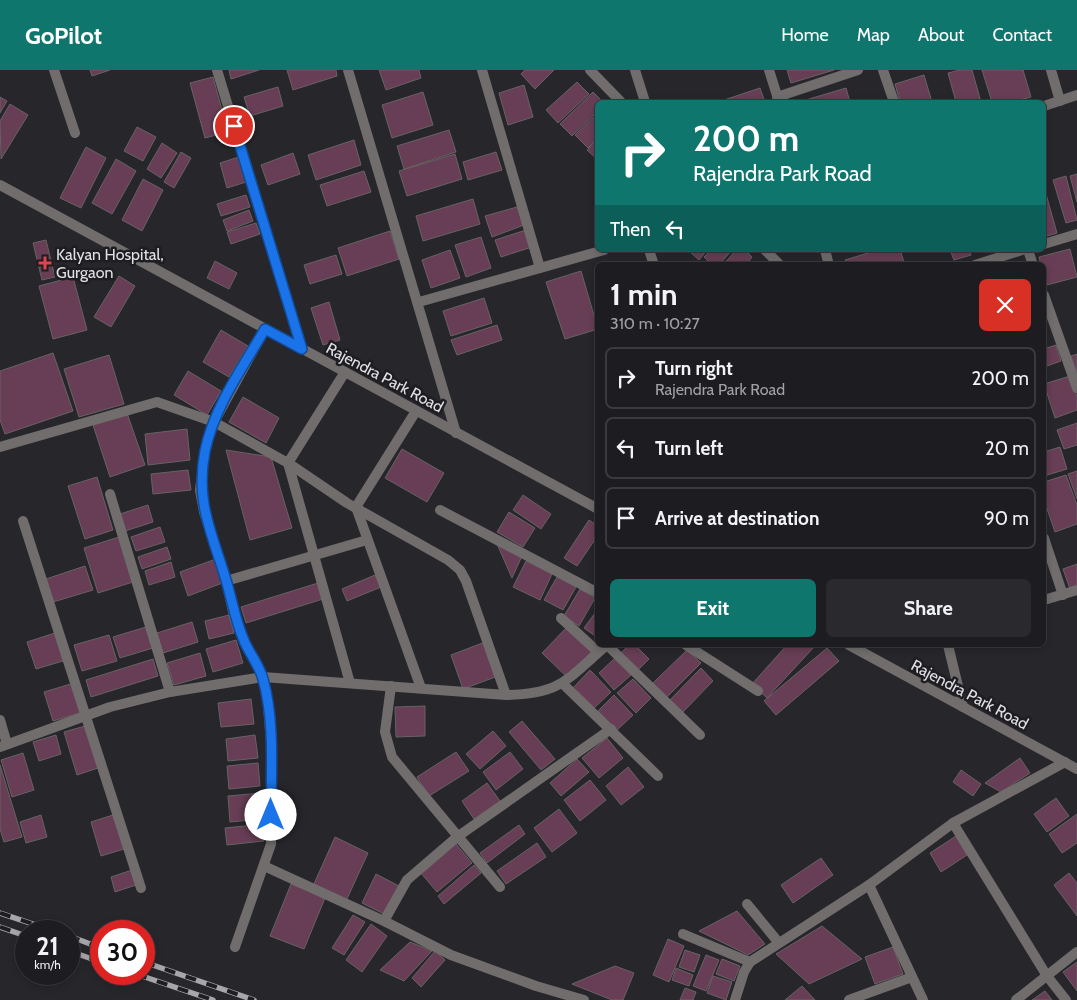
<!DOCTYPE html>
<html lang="en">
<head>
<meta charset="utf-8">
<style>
	body { margin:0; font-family:Cabin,sans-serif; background:#2a292d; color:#f1f3f6; height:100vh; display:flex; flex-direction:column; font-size:19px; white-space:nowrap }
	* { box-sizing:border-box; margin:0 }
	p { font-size:16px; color:#a0a1a5 }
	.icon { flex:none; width:28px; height:28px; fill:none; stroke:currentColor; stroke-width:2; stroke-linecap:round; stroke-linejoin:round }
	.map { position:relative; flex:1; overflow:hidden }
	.drawer { position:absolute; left:595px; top:192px; width:451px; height:385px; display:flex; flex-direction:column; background:#1d1c20; border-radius:8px; box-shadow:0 2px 8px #0003,0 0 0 1px #3b3a3e }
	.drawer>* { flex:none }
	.top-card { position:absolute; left:595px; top:30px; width:451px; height:152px; border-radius:8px; box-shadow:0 2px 8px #0003,0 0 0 1px #3b3a3e; background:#0f766e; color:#fff; overflow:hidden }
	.speed { position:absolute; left:15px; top:850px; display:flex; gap:10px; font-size:25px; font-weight:700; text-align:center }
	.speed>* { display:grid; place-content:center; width:65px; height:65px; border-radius:50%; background:#1d1c20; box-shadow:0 2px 8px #0003,0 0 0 1px #3b3a3e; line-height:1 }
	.speed small { font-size:12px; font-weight:400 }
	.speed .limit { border:8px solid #d22; background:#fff; color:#111 }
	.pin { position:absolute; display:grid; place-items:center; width:42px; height:42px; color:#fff; margin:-21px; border:2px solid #fff; border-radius:50%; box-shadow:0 1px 5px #0007 }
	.me { position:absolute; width:55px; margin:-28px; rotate:0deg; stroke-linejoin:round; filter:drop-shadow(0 0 4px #0008) }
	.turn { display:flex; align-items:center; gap:18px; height:105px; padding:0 15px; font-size:22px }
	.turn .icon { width:65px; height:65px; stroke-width:2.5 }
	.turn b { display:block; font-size:35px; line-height:42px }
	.then { display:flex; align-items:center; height:48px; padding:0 15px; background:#0003; gap:10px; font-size:19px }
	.round { display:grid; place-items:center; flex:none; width:52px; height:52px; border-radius:8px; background:#2a292d }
	.summary { display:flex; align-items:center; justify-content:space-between; height:85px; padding:0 15px }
	h1 { font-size:30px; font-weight:700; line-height:38px }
	.primary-button { display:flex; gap:10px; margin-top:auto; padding:10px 15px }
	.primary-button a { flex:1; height:58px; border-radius:8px; background:#0f766e; color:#fff; font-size:20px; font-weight:700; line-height:58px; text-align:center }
	.primary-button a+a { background:#2a292d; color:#f1f3f6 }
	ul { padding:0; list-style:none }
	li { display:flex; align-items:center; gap:15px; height:62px; margin:0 10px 8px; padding:0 5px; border:2px solid #3b3a3e; border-radius:8px }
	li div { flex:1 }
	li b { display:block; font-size:19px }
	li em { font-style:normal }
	header { display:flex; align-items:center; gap:30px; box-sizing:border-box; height:70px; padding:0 25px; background:#0f766e; color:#fff }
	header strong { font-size:24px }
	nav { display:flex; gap:28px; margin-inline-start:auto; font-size:18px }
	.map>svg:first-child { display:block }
</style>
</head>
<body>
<header>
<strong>GoPilot</strong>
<nav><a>Home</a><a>Map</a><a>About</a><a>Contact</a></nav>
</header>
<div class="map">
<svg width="1077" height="930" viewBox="0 0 1077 930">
	<rect width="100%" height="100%" fill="#27262b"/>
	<g fill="#673e55" stroke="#686265">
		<path d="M90,0h20l-18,6z"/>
		<path d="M229,0h30l-28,9z"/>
		<path d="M287,0h49l1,6 -44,14z"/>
		<path d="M379,0h40l2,8 -35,12z"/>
		<path d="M525,0h29l-19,19 -14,-15z"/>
		<path d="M787,0h47l-43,13z"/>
		<path d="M960,0h12l9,32h-25l-8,-29z"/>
		<path d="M982,0h41l8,27 -19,5h-20z"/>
		<path d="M924,5l8,27h-32l-5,-18z"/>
		<path d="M213,7l15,55 -23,6 -15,-55z"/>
		<path d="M577,12l12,12 -31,29 -12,-13z"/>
		<path d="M524,15l9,32 -25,8 -9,-32z"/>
		<path d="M278,17l5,19 -33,10 -6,-19z"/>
		<path d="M760,18l5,14h-44v-1z"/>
		<path d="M846,18l4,14h-51z"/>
		<path d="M423,22l10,33 -41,13 -10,-33z"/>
		<path d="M593,22l10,10h-5v9l-26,25 -12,-12z"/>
		<path d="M0,27l7,4 -7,12z"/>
		<path d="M10,34l18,11 -27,44 -1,-38z"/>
		<path d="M598,43v25l-10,10 -13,-13z"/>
		<path d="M137,57l19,10 -13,24 -19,-10z"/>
		<path d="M449,60l7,22 -52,17 -7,-23z"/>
		<path d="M354,70l7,25 -45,15 -8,-25z"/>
		<path d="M598,70v20l-11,-10z"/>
		<path d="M162,73l15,10 -16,25 -14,-9z"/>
		<path d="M86,77l20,11 -25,50 -21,-10z"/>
		<path d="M181,82l10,6 -17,30 -10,-6z"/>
		<path d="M496,82l6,18 -34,10 -5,-18z"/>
		<path d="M293,83l7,21 -32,11 -7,-20z"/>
		<path d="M455,84l7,25 -55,17 -8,-25z"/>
		<path d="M239,87l7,25 -19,6 -7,-25z"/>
		<path d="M116,89l20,12 -24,43 -20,-11z"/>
		<path d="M364,101l7,21 -44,14 -7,-21z"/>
		<path d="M1077,104v28l-7,-26z"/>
		<path d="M1066,106l11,44 -11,3 -13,-43z"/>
		<path d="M143,109l20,11 -21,41 -20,-11z"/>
		<path d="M1044,117l13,46 -13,4z"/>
		<path d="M246,125l4,12 -29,9 -4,-12z"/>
		<path d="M473,129l7,25 -57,17 -7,-25z"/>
		<path d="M517,137l7,18 -32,12 -7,-21z"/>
		<path d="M249,140l4,11 -26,10 -4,-11z"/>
		<path d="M256,153l4,11 -29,10 -4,-12z"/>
		<path d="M526,160l6,17 -31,10 -6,-17z"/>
		<path d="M390,161l9,28 -52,17 -9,-28z"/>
		<path d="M481,167l10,31 -25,9 -11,-32z"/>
		<path d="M46,170l9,37 -13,3 -9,-37z"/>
		<path d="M1070,179l7,28 -30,8 -3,-20h-3l-2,-8z"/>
		<path d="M450,180l10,28 -29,10 -9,-28z"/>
		<path d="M688,180h19l-8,10z"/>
		<path d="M711,180h21l-13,15h-7l-8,-8z"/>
		<path d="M736,180h9l7,7 -6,8h-23z"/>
		<path d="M878,180h22l5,15h-58l-2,-5z"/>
		<path d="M950,180h19l2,5 -17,5z"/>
		<path d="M336,185l6,19 -32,10 -6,-19z"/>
		<path d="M215,191l22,12 -8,16 -22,-11z"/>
		<path d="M581,201l17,58 -33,10 -19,-57z"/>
		<path d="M119,206l16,10 -24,41 -17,-10z"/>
		<path d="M73,207l14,53 -34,9 -14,-53z"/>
		<path d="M484,228l8,25 -41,13 -8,-25z"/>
		<path d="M329,232l11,38 -17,5 -12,-37z"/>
		<path d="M497,255l5,15 -45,15 -6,-15z"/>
		<path d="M221,260l27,16 -19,31 -26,-15z"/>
		<path d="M1056,275l5,16 -17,6v-18z"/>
		<path d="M53,283l20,58 -68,23 -5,-14v-49z"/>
		<path d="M1077,284v18l-6,-16z"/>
		<path d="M109,285l15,49 -45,13 -15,-48z"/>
		<path d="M188,301l33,20 -14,24 -33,-20z"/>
		<path d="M1070,306l7,21v13l-22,8 -11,-34z"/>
		<path d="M243,327l36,21 -13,25 -37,-21z"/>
		<path d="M127,343l18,52 -35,12 -17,-52z"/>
		<path d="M1077,353v22l-13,4 -7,-19z"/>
		<path d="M187,359l3,31 -42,5 -3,-31z"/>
		<path d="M1060,377l7,22 -23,7v-24z"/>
		<path d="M402,379l42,24 -17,29 -42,-24z"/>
		<path d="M226,380l45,7 21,71 -42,12z"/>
		<path d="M188,400l3,20 -38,4 -2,-20z"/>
		<path d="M1077,401v28l-9,-25z"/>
		<path d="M1066,405l11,30v19l-22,8 -11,-32v-18z"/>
		<path d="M97,407l16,53 -28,9 -17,-53z"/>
		<path d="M523,425l28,19 -10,15 -28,-19z"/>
		<path d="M148,435l5,17 -28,9 -5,-17z"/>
		<path d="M509,442l26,16 -12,19 -26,-15z"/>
		<path d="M589,450l9,6v9l-21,31 -13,-8z"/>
		<path d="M160,457l5,15 -29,9 -5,-14z"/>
		<path d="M119,467l14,45 -35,11 -14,-45z"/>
		<path d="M497,474l25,12 -10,22z"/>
		<path d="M167,477l4,12 -29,10 -4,-12z"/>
		<path d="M216,489l9,23 -37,14 -8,-24z"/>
		<path d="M526,491l26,13 -12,26 -27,-13z"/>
		<path d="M171,492l4,15 -26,8 -4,-14z"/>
		<path d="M1077,494v25l-6,3 -8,-23z"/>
		<path d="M85,496l8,24 -40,12 -7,-23z"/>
		<path d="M375,505l6,12 -34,14 -5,-12z"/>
		<path d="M557,507l19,10 -13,23 -19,-10z"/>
		<path d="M318,513l5,16 -77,24 -5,-16z"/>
		<path d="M580,519l15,9 -16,28 -15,-10z"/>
		<path d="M598,539v29l-14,-10z"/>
		<path d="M229,545l5,18 -25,6 -4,-18z"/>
		<path d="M192,552l6,20 -35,11 -6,-20z"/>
		<path d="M146,557l7,21 -33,10 -7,-21z"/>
		<path d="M567,557l25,24 -25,26 -25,-24z"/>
		<path d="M55,563l8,28 -27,8 -9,-27z"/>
		<path d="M109,565l8,26 -35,10 -8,-26z"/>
		<path d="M236,570l7,23 -30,9 -7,-23z"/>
		<path d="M485,572l13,34 -35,13 -12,-34z"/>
		<path d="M629,575h6l14,14 -13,13 -17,-17z"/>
		<path d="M787,575l27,2 -47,51 -15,-14z"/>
		<path d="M827,578l12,13 -63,54 -12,-14z"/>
		<path d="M687,580l14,13 -34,34 -14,-14z"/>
		<path d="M200,583l6,23 -32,9 -7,-22z"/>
		<path d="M615,588l16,17 -17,15 -15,-17z"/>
		<path d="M153,589l5,17 -67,21 -5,-17z"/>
		<path d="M701,598l12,13 -32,33 -13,-12z"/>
		<path d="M590,600l21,22 -18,17 -20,-21z"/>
		<path d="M633,609l18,19 -15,15 -19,-20z"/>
		<path d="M74,613l9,29 -30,9 -9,-29z"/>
		<path d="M614,625l19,20 -17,16 -18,-20z"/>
		<path d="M251,629l3,25 -33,3 -3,-24z"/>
		<path d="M425,636v30l-29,1 -1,-30z"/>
		<path d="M522,651l33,38 -14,11 -32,-38z"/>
		<path d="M85,656l13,42 -21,7 -13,-43z"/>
		<path d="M493,661l13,15 -26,23 -14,-15z"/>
		<path d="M56,665l5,19 -22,7 -6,-19z"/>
		<path d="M255,665l3,23 -30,3 -2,-22z"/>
		<path d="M607,668l16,20 -24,20 -17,-20z"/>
		<path d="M456,682l13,19 -40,25 -12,-19z"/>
		<path d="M510,682l13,17 -27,21 -13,-18z"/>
		<path d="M23,683l11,37 -22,7 -11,-37z"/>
		<path d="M1020,688l10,15 -29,19 -16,-9z"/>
		<path d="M577,689l12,13 -28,24 -11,-13z"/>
		<path d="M258,693l2,23 -31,3 -2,-23z"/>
		<path d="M0,695l22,72 -18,5 -4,-13z"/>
		<path d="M628,697l16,20 -23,18 -15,-19z"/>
		<path d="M961,700l20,14 -8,12 -20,-14z"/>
		<path d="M590,710l16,20 -26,21 -16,-21z"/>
		<path d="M487,713l13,18 -26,18 -12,-18z"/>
		<path d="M261,723l2,26 -33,3 -2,-26z"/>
		<path d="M1056,728l13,18 -22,16 -13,-18z"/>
		<path d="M559,739l18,24 -25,19 -18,-24z"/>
		<path d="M1077,744v29l-15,10 -13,-19z"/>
		<path d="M41,745l6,22 -21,6 -6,-21z"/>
		<path d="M113,745l11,34 -23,7 -10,-34z"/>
		<path d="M263,754l1,17 -37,4 -2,-17z"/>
		<path d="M519,755l6,9 -38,29 -7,-10z"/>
		<path d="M956,766l11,19 -26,17 -11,-19z"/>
		<path d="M335,767l33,16 -22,48 -33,-15z"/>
		<path d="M537,773l9,14 -40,27 -9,-13z"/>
		<path d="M456,774l16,19 -35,29 -16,-19z"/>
		<path d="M821,788l12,17 -40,28 -12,-18z"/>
		<path d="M474,795l7,8 -37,31 -6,-8z"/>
		<path d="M135,799l4,15 -24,8 -4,-15z"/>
		<path d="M1069,803l8,10v33l-23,-31z"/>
		<path d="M376,804l23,12 -15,28 -22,-11z"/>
		<path d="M291,814l34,14 -21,51 -34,-13z"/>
		<path d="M737,841l28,33 -17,11 -49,-24z"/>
		<path d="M353,845l12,7 -21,33 -12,-7z"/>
		<path d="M371,854l16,12 -25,36 -16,-12z"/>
		<path d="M822,856l40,33 -53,25 -33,-30z"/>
		<path d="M668,869l16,7 -15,36 -16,-7z"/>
		<path d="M410,872l22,9 -28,30 -24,-11z"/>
		<path d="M893,877l10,27 -28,10 -10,-27z"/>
		<path d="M685,880l15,5 -6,17 -15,-5z"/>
		<path d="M435,881l10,9 -24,27 -9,-9z"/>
		<path d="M706,885l13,5 -13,31 -13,-5z"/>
		<path d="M722,889l18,7 -6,15 -18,-7z"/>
		<path d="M1077,892v29l-14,-19z"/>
		<path d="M615,896l19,7 -11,27h-11l-40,-16z"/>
		<path d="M676,898l17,7 -4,11 -17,-6z"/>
		<path d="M713,906l19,6 -6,18 -19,-7z"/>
		<path d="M802,916l13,14h-30z"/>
		<path d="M685,918l11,4 -3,8h-13z"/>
		<path d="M1045,921l7,9h-20z"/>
	</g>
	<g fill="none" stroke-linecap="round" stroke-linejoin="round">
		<g stroke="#706d6c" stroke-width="10">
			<path d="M54,0l21,63"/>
			<path d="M217,0l85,279"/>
			<path d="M348,0l108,363"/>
			<path d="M482,0l58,198"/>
			<path d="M590,0l31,32"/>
			<path d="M635,0l10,32"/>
			<path d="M769,0l10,32"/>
			<path d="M883,0l11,32"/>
			<path d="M1051,0l9,31"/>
			<path d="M777,27l81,-27"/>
			<path d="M1044,36l33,-11"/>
			<path d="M1044,174l33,-10"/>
			<path d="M649,180l5,15"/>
			<path d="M765,180l15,15"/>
			<path d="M825,180l4,15"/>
			<path d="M1028,180l5,15"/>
			<path d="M975,195l47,-15"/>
			<path d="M1044,225l33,93"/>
			<path d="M419,232l185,-52"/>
			<path d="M345,302l-57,91 62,220"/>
			<path d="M416,341l-60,96 65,181"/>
			<path d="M0,377l157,-45 57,20 74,41 59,40 101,57 12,10 6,11 40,114"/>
			<path d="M110,424l60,198"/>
			<path d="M440,440l158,83"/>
			<path d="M23,451l118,367"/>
			<path d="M1044,468l19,57"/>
			<path d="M226,511l141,-41"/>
			<path d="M1044,530l33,-10"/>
			<path d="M561,548l37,34"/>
			<path d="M607,575l93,90"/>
			<path d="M686,575l72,46"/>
			<path d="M948,575l15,62"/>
			<path d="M563,614l95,92"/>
			<path d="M391,616l-6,46 7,25 108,130"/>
			<path d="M0,650l7,24"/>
			<path d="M0,677l110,-40 60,-15 93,-15 243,18c56,-1 61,-16 101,-50"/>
			<path d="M953,753l94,153 19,24"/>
			<path d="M264,796l120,55 67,34 85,31 48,14"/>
			<path d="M869,815l54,115"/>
			<path d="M747,834l32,39"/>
			<path d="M384,851l23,-41 50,-43 154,-108"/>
			<path d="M683,864l67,28"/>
			<path d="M235,877l36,-103v-102l-3,-36 -5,-29 -20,-37 -9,-24 -8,-35 -22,-69 -4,-22 5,-40 9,-28 51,-93"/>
			<path d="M735,930l9,-28 6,-10 119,-77 84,-62 112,-61"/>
			<path d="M849,930l63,-23"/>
			<path d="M1016,930l61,-48"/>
		</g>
		<g stroke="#706d6c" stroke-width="10">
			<path d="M0,115l598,324"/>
			<path d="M849,575l228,124"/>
		</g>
		<defs>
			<g id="rail">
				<path d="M0,843l54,18"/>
				<path d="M0,857l26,9"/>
				<path d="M69,866l32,12"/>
				<path d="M69,881l32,11"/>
				<path d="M144,892l110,38"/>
				<path d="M136,904l77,26"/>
			</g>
		</defs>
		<use href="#rail" stroke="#a7a6ab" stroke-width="5.5"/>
		<use href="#rail" stroke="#1e1d21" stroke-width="4" stroke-dasharray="11" stroke-linecap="butt"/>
	</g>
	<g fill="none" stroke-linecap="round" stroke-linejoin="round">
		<defs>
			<path id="route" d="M234,56l68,223 -37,-20c-22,38 -51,78 -60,122 -10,51 7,82 21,129 6,20 9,39 17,58 5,14 16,26 20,41 12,43 8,91 8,136"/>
		</defs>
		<use href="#route" stroke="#114b97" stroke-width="12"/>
		<use href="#route" stroke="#1a73e8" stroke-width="9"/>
	</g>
	<path fill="#e0444e" stroke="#1e1d21" stroke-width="2" d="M42.5 185.5h5v5h5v5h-5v5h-5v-5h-5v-5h5z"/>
	<g text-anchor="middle" stroke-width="5" stroke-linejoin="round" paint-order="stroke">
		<g font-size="16" fill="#e1e0e4" stroke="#1e1d21" text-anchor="start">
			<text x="56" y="190">Kalyan Hospital,<tspan x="56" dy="18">Gurgaon</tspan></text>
		</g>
		<g font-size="16" fill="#e1e0e4" stroke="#1e1d21">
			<text transform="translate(385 307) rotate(28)" y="6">Rajendra Park Road</text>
			<text transform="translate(970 624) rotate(28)" y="6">Rajendra Park Road</text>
		</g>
	</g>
</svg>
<div class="speed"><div>21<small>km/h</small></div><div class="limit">30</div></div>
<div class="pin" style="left:234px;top:56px;background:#d93025"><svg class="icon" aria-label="arrive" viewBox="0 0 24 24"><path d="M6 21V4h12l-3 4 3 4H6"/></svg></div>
<svg class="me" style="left:271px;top:745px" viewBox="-20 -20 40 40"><circle r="19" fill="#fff"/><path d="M0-13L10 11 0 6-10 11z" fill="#1a73e8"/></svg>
<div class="top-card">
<div class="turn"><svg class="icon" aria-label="right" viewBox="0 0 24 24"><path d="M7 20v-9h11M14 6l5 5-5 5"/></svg><div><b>200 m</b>Rajendra Park Road</div></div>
<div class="then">Then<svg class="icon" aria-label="left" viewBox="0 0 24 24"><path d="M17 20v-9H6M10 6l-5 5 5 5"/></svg></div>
</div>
<section class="drawer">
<div class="summary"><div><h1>1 min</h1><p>310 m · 10:27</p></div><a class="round" style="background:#d93025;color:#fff"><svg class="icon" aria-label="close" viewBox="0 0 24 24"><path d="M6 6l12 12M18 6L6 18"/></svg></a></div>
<ul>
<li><svg class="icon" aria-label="right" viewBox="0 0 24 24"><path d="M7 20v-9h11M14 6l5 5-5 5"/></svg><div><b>Turn right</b><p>Rajendra Park Road</p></div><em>200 m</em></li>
<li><svg class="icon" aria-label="left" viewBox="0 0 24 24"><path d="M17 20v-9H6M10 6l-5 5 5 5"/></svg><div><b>Turn left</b></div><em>20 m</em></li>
<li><svg class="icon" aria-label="arrive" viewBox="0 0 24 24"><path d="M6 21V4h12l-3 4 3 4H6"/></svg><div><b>Arrive at destination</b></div><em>90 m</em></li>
</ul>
<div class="primary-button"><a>Exit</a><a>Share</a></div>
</section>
</div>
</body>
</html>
